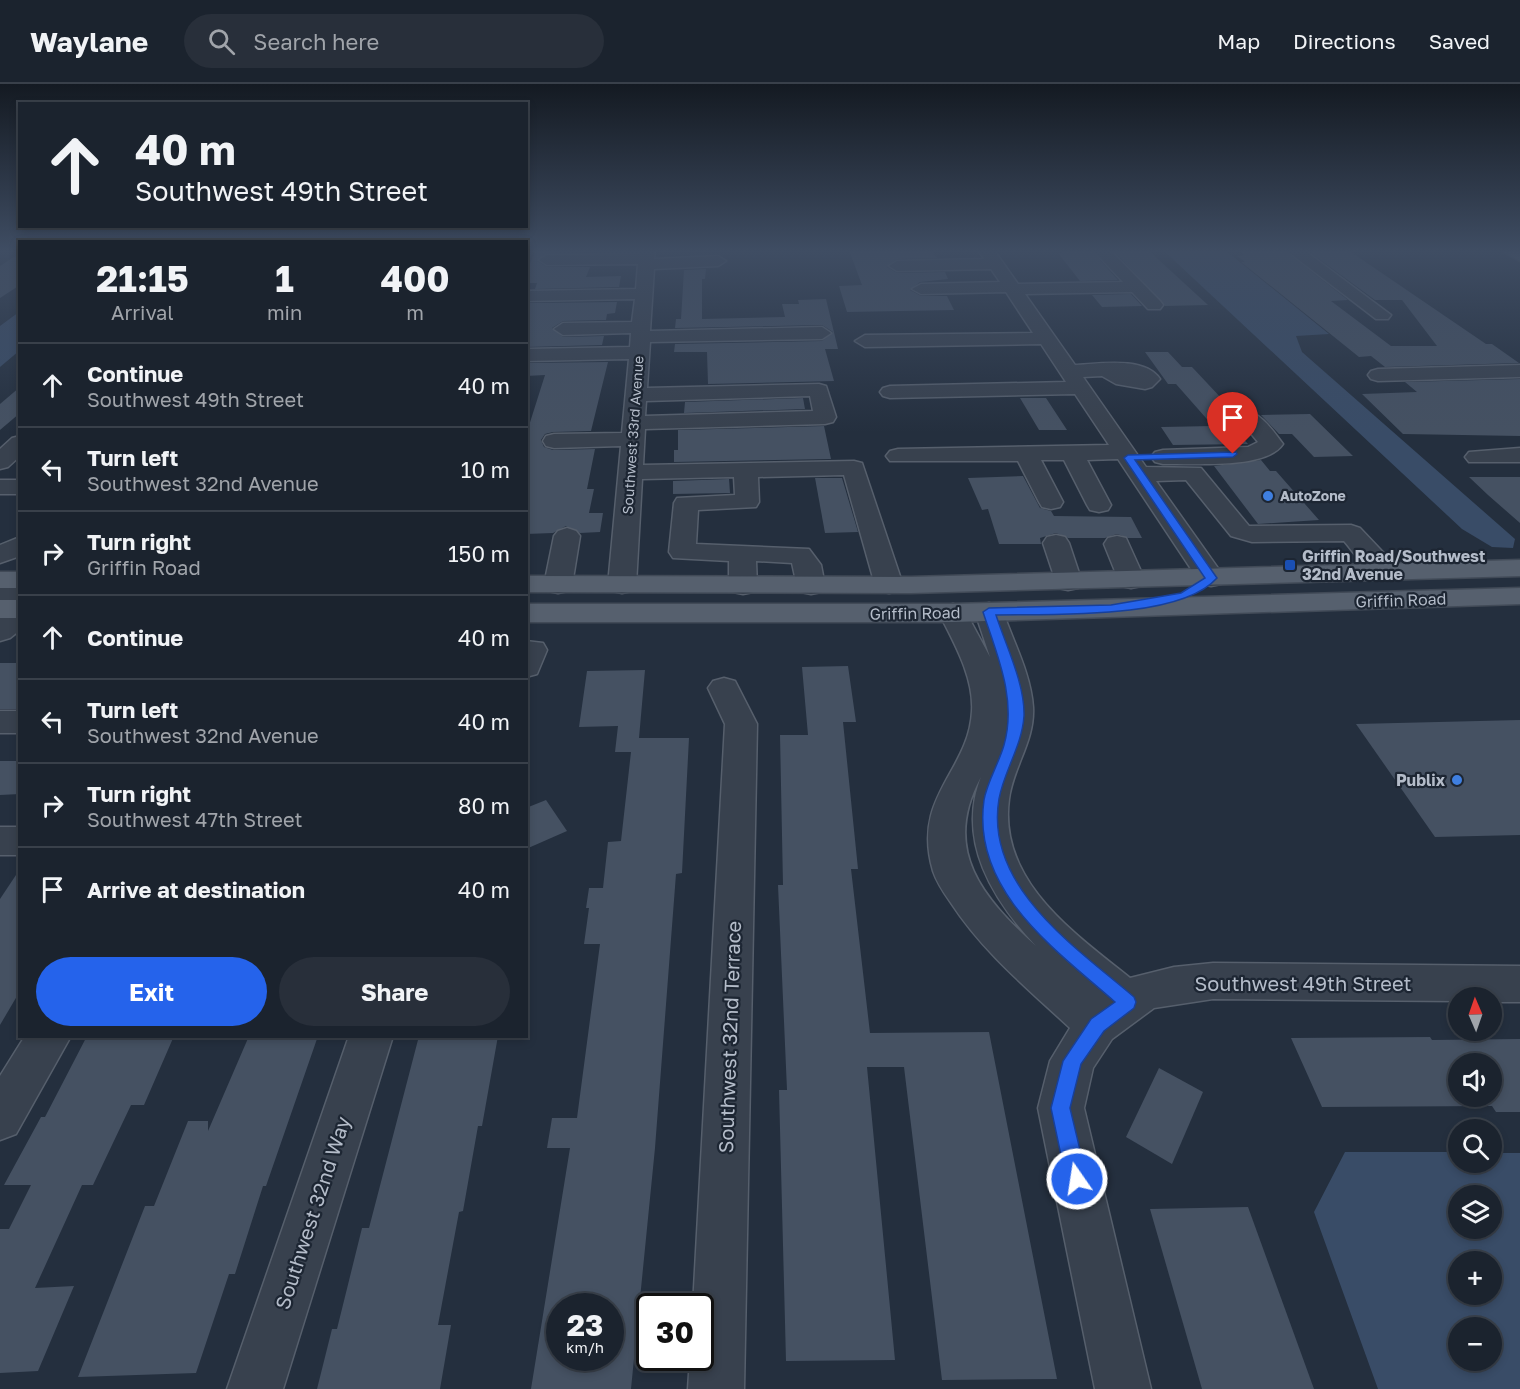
<!DOCTYPE html>
<html lang="en">
<head>
<meta charset="utf-8">
<style>
	body { margin:0; font-family:"Golos Text",sans-serif; background:#282f3a; color:#f1f3f6; height:100vh; display:flex; flex-direction:column; font-size:22px; white-space:nowrap }
	* { box-sizing:border-box; margin:0 }
	p { font-size:20px; color:#a0a4aa }
	.icon { flex:none; width:33px; height:33px; fill:none; stroke:currentColor; stroke-width:2; stroke-linecap:round; stroke-linejoin:round }
	.map { position:relative; flex:1; overflow:hidden }
	.details { position:absolute; left:18px; top:156px; width:510px; height:798px; display:flex; flex-direction:column; background:#1b232e; border-radius:0px; box-shadow:0 3px 9px #0003,0 0 0 2px #39404a }
	.details>* { flex:none }
	.top-card { position:absolute; left:18px; top:18px; width:510px; height:126px; border-radius:0px; box-shadow:0 3px 9px #0003,0 0 0 2px #39404a; background:#1b232e; color:#f1f3f6; overflow:hidden }
	.needle { width:39px; rotate:358deg }
	.controls { position:absolute; left:1448px; top:903px; display:grid; gap:12px }
	.controls a { display:grid; place-items:center; width:54px; height:54px; border-radius:50%; background:#1b232e; box-shadow:0 3px 9px #0003,0 0 0 2px #39404a; font-size:30px }
	.speed { position:absolute; left:546px; top:1209px; display:flex; gap:12px; font-size:30px; font-weight:700; text-align:center }
	.speed>* { display:grid; place-content:center; width:78px; height:78px; border-radius:50%; background:#1b232e; box-shadow:0 3px 9px #0003,0 0 0 2px #39404a; line-height:1 }
	.speed small { font-size:15px; font-weight:400 }
	.speed .limit { border:3px solid #111; border-radius:9px; background:#fff; color:#111 }
	.pin { position:absolute; display:grid; place-items:center; width:51px; height:51px; color:#fff; margin:-62px -26px; border-radius:50% 50% 50% 0; rotate:-45deg; box-shadow:0 0 6px #0007 }
	.pin .icon { rotate:45deg }
	.me { position:absolute; width:66px; margin:-33px; rotate:347deg; stroke-linejoin:round; filter:drop-shadow(0 0 4px #0008) }
	.turn { display:flex; align-items:center; gap:21px; height:126px; padding:0 18px; font-size:27px }
	.turn .icon { width:78px; height:78px; stroke-width:2.5 }
	.turn b { display:block; font-size:42px; line-height:51px }
	.eta { display:flex; justify-content:space-evenly; align-items:center; height:102px; text-align:center }
	.eta b { font-size:36px; font-weight:700; line-height:42px }
	.action { display:flex; gap:12px; margin-top:auto; padding:12px 18px }
	.action a { flex:1; height:69px; border-radius:36px; background:#2563eb; color:#fff; font-size:24px; font-weight:700; line-height:69px; text-align:center }
	.action a+a { background:#282f3a; color:#f1f3f6 }
	ul { padding:0; list-style:none }
	li { display:flex; align-items:center; gap:18px; height:84px; padding:0 18px; border-top:2px solid #39404a }
	li div { flex:1 }
	li b { display:block; font-size:22px }
	li em { font-style:normal }
	header { display:flex; align-items:center; gap:36px; box-sizing:border-box; height:84px; padding:0 30px; background:#1b232e; border-bottom:2px solid #39404a }
	header strong { font-size:28px }
	nav { display:flex; gap:33px; margin-inline-start:auto; font-size:21px }
	.search { width:420px; height:54px; background:#282f3a; display:flex; align-items:center; gap:15px; box-sizing:border-box; padding:0 21px; border-radius:33px; color:#a0a4aa; font-size:22px }
	.map>svg:first-child { display:block }
</style>
</head>
<body>
<header>
<strong>Waylane</strong>
<div class="search"><svg class="icon" aria-label="search" viewBox="0 0 24 24"><circle cx="10" cy="10" r="6"/><path d="M15 15l6 6"/></svg>Search here</div>
<nav><a>Map</a><a>Directions</a><a>Saved</a></nav>
</header>
<div class="map">
<svg width="1520" height="1305" viewBox="0 0 1520 1305">
	<rect width="100%" height="100%" fill="#242f3e"/>
	<g fill="#394c67" fill-rule="evenodd">
		<path d="M1163,166h62l104,84 -33,2 6,16 213,187 -2,9 -21,-1 -30,-18z"/>
		<path d="M19,228v39l-19,16v-41z"/>
		<path d="M1345,1068h113v10h33v-9h29v236h-142l-64,-177zM1458,1112h33v32h-33zM1458,1178h33v32h-33zM1458,1244h33v32h-33z"/>
	</g>
	<g fill="#455162" fill-rule="evenodd">
		<path d="M536,166h48l-1,2 -36,1 -10,8 10,6h43l-4,10 35,-1 -2,11 -84,2 2,-6h-11v-11z"/>
		<path d="M849,166h82l6,8 -40,1 -10,8 10,6 48,-1 3,7 -28,3 -10,8 11,6h26l7,14 -107,2 -8,-26 23,-1z"/>
		<path d="M1060,166h31l27,30 -38,1 -22,-28h4z"/>
		<path d="M1113,166h35l60,55 -43,1z"/>
		<path d="M1238,166h46l64,50 -17,1 60,45h46l-35,-46h-27l-68,-50h41l138,94h6l27,19 -134,4 -14,-11 -12,1 -118,-95h4l-8,-6 8,-1z"/>
		<path d="M20,169v32l-20,13v-32z"/>
		<path d="M706,185l-1,10h-3v40l83,-2 -3,-13h17l-1,-4 28,-1 12,50h-13l9,32 -126,3 -1,-32h-33l1,-8 147,-3 11,-9 -11,-7 -147,3 1,-9h5l3,-49z"/>
		<path d="M1131,210l11,12 -40,1 -10,-12z"/>
		<path d="M617,218l-2,11 -8,1 -1,6 -43,1 -11,7 11,9 41,-1 -2,9 -76,2v-34l4,-10z"/>
		<path d="M1145,268h23l14,15h10l46,49 -1,4 12,15h-9l8,9 -75,1 -12,-18 52,-1 -37,-42h-8z"/>
		<path d="M608,278l-17,69 -38,1 -8,2 -4,6 3,7 9,3 42,-1 -8,40h7l-5,24h14l-3,19 -20,1 -14,-7 -13,7 -27,1v-99l19,-60 -19,1v-13z"/>
		<path d="M1520,295v57l-117,-2 -41,-40 55,-2 -12,-10z"/>
		<path d="M20,303v26l-20,17v-26z"/>
		<path d="M803,314l2,11 -121,4 1,-11z"/>
		<path d="M1020,314h26l21,32h-28z"/>
		<path d="M1310,330l43,42 -39,1 -22,-23h-13l-18,-19z"/>
		<path d="M824,342l7,33 -157,3v-12h4v-20z"/>
		<path d="M1261,376l9,11h6l43,49 -61,4 -44,-58z"/>
		<path d="M1023,392l17,32 11,3 3,5 77,1 11,21h-14l-11,-4 -12,4h-37l-12,-5 -16,5 1,6h-42l-11,-35 -6,1 -14,-32z"/>
		<path d="M1469,393h51v46l-32,-28z"/>
		<path d="M815,394h27l16,54 -33,1z"/>
		<path d="M729,395l1,14 -57,1v-13z"/>
		<rect x="0" y="579" width="20" height="46"/>
		<path d="M848,582l8,56h-13l15,147h-7l19,164 119,-1 68,347 -115,1 -38,-313h-37l28,293 -109,1 -7,-271h8l-9,-205h5l-3,-150h28l-6,-68z"/>
		<path d="M645,586l-6,68h50l-7,135 -6,1 -21,274 -24,241h-100l39,-241h-23l5,-30h25l23,-174h-16l5,-36h-3l3,-20h14l5,-46 13,-1 10,-89h-16l3,-26 -39,1 8,-56zM560,1222h50v52h-50z"/>
		<path d="M1520,636v115l-85,2 -79,-113z"/>
		<path d="M0,677h20v33l-20,1z"/>
		<path d="M546,716l21,31 -41,18v-41z"/>
		<path d="M20,785v122l-20,34v-126z"/>
		<path d="M87,952h87l-30,69h-13l-38,80h-11l-47,103 39,-2 -36,85 -38,2v-144h9l22,-44h-27l37,-68h4z"/>
		<path d="M249,952h69l-52,150h-3l-28,88h-6l-33,99 -118,4 67,-171h9l34,-85h20v10z"/>
		<path d="M419,952h79l-16,90h-4l-15,85 -4,1 -21,113h13l-11,64h-123l15,-60h5l25,-101h7z"/>
		<path d="M1430,953l2,3 88,-1v73h-24l-4,-6 -170,1 -31,-69zM1458,980h33v32h-33z"/>
		<path d="M1159,984l44,24 -31,72 -46,-27z"/>
		<path d="M1248,1123l66,182h-112l-52,-180z"/>
	</g>
	<g fill="none" stroke-linecap="round" stroke-linejoin="round">
		<defs>
			<g id="minor">
				<path d="M639,166h16l-1,9 64,-3 8,5 -8,5 -64,3 -4,62 172,-4 9,6 -9,6 -172,3 -3,46 172,-4 7,2 10,31 -3,5 -8,2 -180,5 -2,36 211,-4 8,2 41,122 -4,6 -10,2 -10,-2 -4,-6 -31,-110 -86,2 1,25 -3,5 -58,3 -2,34 113,5 12,16 4,21 -4,6 -10,2 -10,-2 -4,-6 -5,-23 -36,-2 1,25 -4,6 -10,2 -10,-2 -4,-6v-25l-56,-3 -4,-6 5,-49 3,-5 58,-3 -1,-18 -92,2 -6,106 -4,6 -10,2 -10,-2 -4,-6 13,-139 -67,2 -8,-2 -3,-5 3,-5 8,-2 68,-1 7,-74 -103,2v-12l104,-2 1,-14 -68,2 -9,-6 9,-6 69,-1 3,-23 -109,2v-10l110,-2 2,-25 -91,1 -8,-5 8,-5 92,-1zM810,312l3,15 -168,5 1,-15z"/>
				<path d="M978,166h16l24,34 105,-2 -30,-32h17l50,51 3,4 -3,4h-12l-16,-17 -107,2 50,71c24,-1 69,-9 85,14l-8,8 -7,2 -29,-5 -14,-8 -19,1 63,90 55,1 48,58 102,-1 9,3 37,39 4,6 -4,6c-24,6 -39,-22 -53,-38l-92,1 -21,-6 -45,-56 -30,1 69,97 -4,6 -10,2 -10,-2 -83,-125 -31,1 24,45 -3,5 -9,2 -9,-2 -3,-5 -23,-45h-23l22,42 -3,5 -9,2 -9,-2 -3,-5 -21,-41h-128l-4,-5 4,-5 8,-2 211,-4 -34,-51 -185,4 -7,-2 -3,-4 3,-4 7,-2 176,-4 -25,-38 -176,3 -10,-6 10,-6 168,-2 -27,-41 -85,2 -9,-5 9,-5 79,-2 -9,-13 -94,2 -8,-5 8,-5 87,-2z"/>
				<path d="M1286,166h18l87,65 -3,4h-12z"/>
				<path d="M1520,281v12l-142,4 -7,-2 -3,-4 3,-4 7,-2z"/>
				<path d="M1250,328c13,4 25,21 33,32 -17,26 -91,19 -120,20l-8,-2 -4,-5 4,-5 8,-2 85,-3 10,-5 -19,-23 3,-5z"/>
				<path d="M20,352v20l-12,11 -8,2v-20l12,-11z"/>
				<path d="M1520,364v14h-51l-4,-5 4,-5z"/>
				<rect x="0" y="396" width="20" height="14"/>
				<path d="M567,444l9,3 4,5 -8,49 -4,6 -10,2 -10,-2 -4,-6 10,-49 4,-5z"/>
				<path d="M1056,451l9,2 4,6 13,39 -4,6 -10,2 -10,-2 -15,-45 4,-6z"/>
				<path d="M1117,452l9,2 19,42 -4,6 -10,2 -10,-2 -17,-42 4,-6z"/>
				<path d="M20,453v19l-20,7v-18z"/>
				<path d="M20,488v25l-10,10 -10,2v-24l10,-11z"/>
				<path d="M989,519l10,3 4,6c11,31 28,63 30,95 2,34 -20,60 -24,92 -11,82 65,134 121,179l44,-11 39,-4 307,3v36h-29v-4h-33v3l-245,-2 -59,9 -42,31 -19,29 -9,40 67,281h-56l-57,-281 12,-47 20,-33c-43,-40 -87,-76 -119,-125 -7,-10 -14,-20 -18,-32 -22,-75 36,-99 39,-160 2,-34 -18,-68 -33,-98l4,-6 10,-3 10,3 27,50 -15,-45 4,-6zM981,693c-25,64 12,123 55,169 -53,-48 -95,-96 -55,-169z"/>
				<path d="M20,522v24l-10,8 -10,3v-24l10,-9z"/>
				<path d="M526,557l17,2 4,7 -10,24 -11,3z"/>
				<path d="M724,594l11,3 22,43 -13,665h-56l2,-31h10v-52h-7l32,-582 -17,-36 5,-7z"/>
				<rect x="0" y="627" width="20" height="22"/>
				<rect x="0" y="743" width="20" height="28"/>
				<path d="M25,952h46l-55,98 -16,6v-64z"/>
				<path d="M349,952h44l-110,353h-56z"/>
			</g>
			<g id="major">
				<path d="M1500,166h20v11z"/>
				<path d="M1520,476v16l-609,17 -385,-1v-16l385,1z"/>
				<rect x="0" y="488" width="20" height="16"/>
				<path d="M1520,504v16l-567,18h-427v-18h427z"/>
				<rect x="0" y="516" width="20" height="18"/>
			</g>
		</defs>
		<use href="#minor" stroke="#565f6c" stroke-width="3"/>
		<use href="#major" stroke="#414a57" stroke-width="3"/>
		<use href="#minor" fill="#38414e" fill-rule="evenodd"/>
		<use href="#major" fill="#56606e" fill-rule="evenodd"/>
	</g>
	<linearGradient id="sky" x2="0" y2="1"><stop stop-color="#141a22"/><stop offset="0.48" stop-color="#3f4d63"/><stop offset="1" stop-color="#3f4d63" stop-opacity="0"/></linearGradient>
	<rect width="1520" height="348" fill="url(#sky)"/>
	<path fill="#2563eb" stroke="#184099" stroke-width="1.5" d="M1236,368l1,2 -4,3 -98,3 82,118c-37,42 -166,36 -221,37 10,31 29,69 28,101 -2,30 -20,55 -25,83 -15,88 78,149 135,198l2,5 -2,6 -30,23 -23,33 -11,44 17,71 -3,7 -7,3 -8,-3 -3,-7 -15,-71 12,-47 28,-42 24,-17c-59,-52 -144,-111 -131,-202 3,-18 15,-37 20,-55 13,-46 -7,-90 -21,-133l6,-4 122,-3 70,-12 24,-15 -81,-120 4,-3z"/>
	<g fill="#3f7fe0" stroke="#1d2633" stroke-width="2">
		<circle cx="1268" cy="412" r="6"/>
		<circle cx="1457" cy="696" r="6"/>
	</g>
	<rect fill="#1a4fb4" stroke="#1d2633" stroke-width="2" x="1284" y="475" width="12" height="12" rx="3"/>
	<g text-anchor="middle" stroke-width="4.5" stroke-linejoin="round" paint-order="stroke">
		<g font-size="14" fill="#b4bcc9" stroke="#1d2633">
			<text transform="translate(633 351) rotate(-86)" y="5">Southwest 33rd Avenue</text>
		</g>
		<g font-size="14" font-weight="bold" fill="#b4bcc9" stroke="#1d2633" text-anchor="start">
			<text x="1280" y="417">AutoZone</text>
		</g>
		<g font-size="16" font-weight="bold" fill="#b4bcc9" stroke="#1d2633" text-anchor="start">
			<text x="1302" y="478">Griffin Road/Southwest<tspan x="1302" dy="18">32nd Avenue</tspan></text>
			<text x="1445" y="702" text-anchor="end">Publix</text>
		</g>
		<g font-size="16" fill="#b4bcc9" stroke="#1d2633">
			<text transform="translate(1401 516) rotate(-2)" y="6">Griffin Road</text>
			<text transform="translate(915 529) rotate(-1)" y="6">Griffin Road</text>
		</g>
		<g font-size="20" fill="#b4bcc9" stroke="#1d2633">
			<text x="1303" y="907">Southwest 49th Street</text>
			<text transform="translate(730 953) rotate(-88)" y="7">Southwest 32nd Terrace</text>
			<text transform="translate(313 1129) rotate(-72)" y="7">Southwest 32nd Way</text>
		</g>
	</g>
</svg>
<div class="controls">
<a><svg class="needle" viewBox="-14 -14 28 28"><path d="M0-13l5 13h-10z" fill="#e53935"/><path d="M0 13l5-13h-10z" fill="#a0a4aa"/></svg></a>
<a><svg class="icon" aria-label="sound" viewBox="0 0 24 24"><path d="M4 9h4l5-4v14l-5-4H4zM17 9q2 3 0 6"/></svg></a>
<a><svg class="icon" aria-label="search" viewBox="0 0 24 24"><circle cx="10" cy="10" r="6"/><path d="M15 15l6 6"/></svg></a>
<a><svg class="icon" aria-label="layers" viewBox="0 0 24 24"><path d="M12 4l9 5-9 5-9-5zM3 14l9 5 9-5"/></svg></a>
<a>+</a>
<a>−</a>
</div>
<div class="speed"><div>23<small>km/h</small></div><div class="limit">30</div></div>
<div class="pin" style="left:1233px;top:370px;background:#d93025"><svg class="icon" aria-label="arrive" viewBox="0 0 24 24"><path d="M6 21V4h12l-3 4 3 4H6"/></svg></div>
<svg class="me" style="left:1077px;top:1095px" viewBox="-20 -20 40 40"><circle r="17" fill="#2563eb" stroke="#fff" stroke-width="3"/><path d="M0-11L8 9 0 5-8 9z" fill="#fff"/></svg>
<div class="top-card">
<div class="turn"><svg class="icon" aria-label="ahead" viewBox="0 0 24 24"><path d="M12 20V5M6 11l6-6 6 6"/></svg><div><b>40 m</b>Southwest 49th Street</div></div>
</div>
<section class="details">
<div class="eta">
<div><b>21:15</b><p>Arrival</p></div>
<div><b>1</b><p>min</p></div>
<div><b>400</b><p>m</p></div>
</div>
<ul>
<li><svg class="icon" aria-label="ahead" viewBox="0 0 24 24"><path d="M12 20V5M6 11l6-6 6 6"/></svg><div><b>Continue</b><p>Southwest 49th Street</p></div><em>40 m</em></li>
<li><svg class="icon" aria-label="left" viewBox="0 0 24 24"><path d="M17 20v-9H6M10 6l-5 5 5 5"/></svg><div><b>Turn left</b><p>Southwest 32nd Avenue</p></div><em>10 m</em></li>
<li><svg class="icon" aria-label="right" viewBox="0 0 24 24"><path d="M7 20v-9h11M14 6l5 5-5 5"/></svg><div><b>Turn right</b><p>Griffin Road</p></div><em>150 m</em></li>
<li><svg class="icon" aria-label="ahead" viewBox="0 0 24 24"><path d="M12 20V5M6 11l6-6 6 6"/></svg><div><b>Continue</b></div><em>40 m</em></li>
<li><svg class="icon" aria-label="left" viewBox="0 0 24 24"><path d="M17 20v-9H6M10 6l-5 5 5 5"/></svg><div><b>Turn left</b><p>Southwest 32nd Avenue</p></div><em>40 m</em></li>
<li><svg class="icon" aria-label="right" viewBox="0 0 24 24"><path d="M7 20v-9h11M14 6l5 5-5 5"/></svg><div><b>Turn right</b><p>Southwest 47th Street</p></div><em>80 m</em></li>
<li><svg class="icon" aria-label="arrive" viewBox="0 0 24 24"><path d="M6 21V4h12l-3 4 3 4H6"/></svg><div><b>Arrive at destination</b></div><em>40 m</em></li>
</ul>
<div class="action"><a>Exit</a><a>Share</a></div>
</section>
</div>
</body>
</html>
